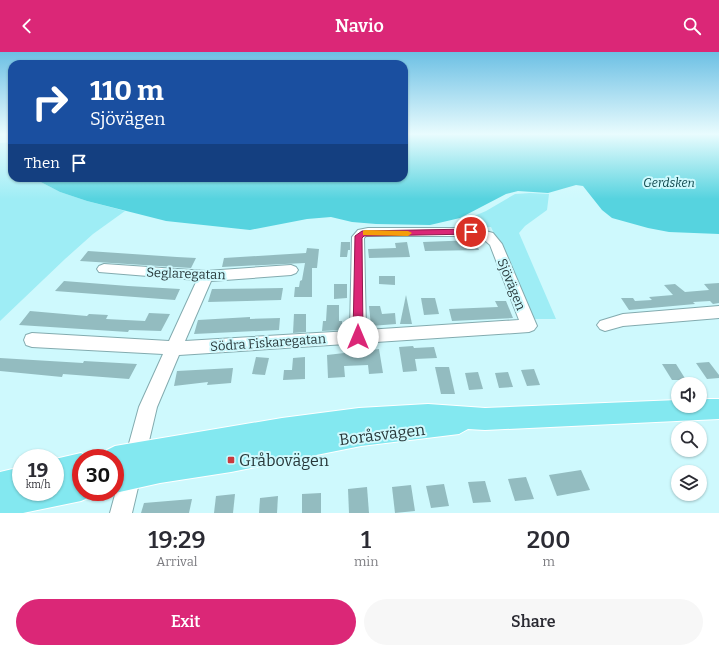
<!DOCTYPE html>
<html lang="en">
<head>
<meta charset="utf-8">
<style>
	body { margin:0; font-family:Bitter,serif; background:#f7f7f7; color:#2b2b33; height:100vh; display:flex; flex-direction:column; font-size:15px; white-space:nowrap }
	* { box-sizing:border-box; margin:0 }
	p { font-size:13px; color:#7c7c81 }
	.icon { flex:none; width:22px; height:22px; fill:none; stroke:currentColor; stroke-width:2; stroke-linecap:round; stroke-linejoin:round }
	.map { position:relative; height:461px; overflow:hidden }
	.details { display:flex; flex-direction:column; background:#fff; flex:1 }
	.details>* { flex:none }
	.hud { position:absolute; left:8px; top:8px; width:400px; height:122px; border-radius:12px; box-shadow:0 1px 3px #0004; background:#1a4fa0; color:#fff; overflow:hidden }
	.tools { position:absolute; left:671px; top:325px; display:grid; gap:8px }
	.tools a { display:grid; place-items:center; width:36px; height:36px; border-radius:50%; background:#fff; box-shadow:0 1px 3px #0004; font-size:20px }
	.speed { position:absolute; left:12px; top:397px; display:flex; gap:8px; font-size:20px; font-weight:700; text-align:center }
	.speed>* { display:grid; place-content:center; width:52px; height:52px; border-radius:50%; background:#fff; box-shadow:0 1px 3px #0004; line-height:1 }
	.speed small { font-size:10px; font-weight:400 }
	.speed .limit { border:6px solid #d22; background:#fff; color:#111 }
	.pin { position:absolute; display:grid; place-items:center; width:34px; height:34px; color:#fff; margin:-17px; border:2px solid #fff; border-radius:50%; box-shadow:0 1px 4px #0007 }
	.me { position:absolute; width:44px; margin:-22px; rotate:0deg; stroke-linejoin:round; filter:drop-shadow(0 0 3px #0008) }
	.turn { display:flex; align-items:center; gap:14px; height:84px; padding:0 16px; font-size:18px }
	.turn .icon { width:52px; height:52px; stroke-width:2.5 }
	.turn b { display:block; font-size:28px; line-height:34px }
	.then { display:flex; align-items:center; height:38px; padding:0 16px; background:#0003; gap:8px; font-size:15px }
	.eta { display:flex; justify-content:space-evenly; align-items:center; height:68px; text-align:center }
	.eta b { font-size:24px; font-weight:600; line-height:28px }
	.action { display:flex; gap:8px; margin-top:auto; padding:8px 16px }
	.action a { flex:1; height:46px; border-radius:24px; background:#db2777; color:#fff; font-size:16px; font-weight:600; line-height:46px; text-align:center }
	.action a+a { background:#f7f7f7; color:#2b2b33 }
	header { display:flex; justify-content:space-between; align-items:center; height:52px; padding:0 16px; background:#db2777; color:#fff; font-size:18px; font-weight:600 }
	.map>svg:first-child { display:block }
</style>
</head>
<body>
<header><svg class="icon" aria-label="back" viewBox="0 0 24 24"><path d="M15 5l-7 7 7 7"/></svg>Navio<svg class="icon" aria-label="search" viewBox="0 0 24 24"><circle cx="10" cy="10" r="6"/><path d="M15 15l6 6"/></svg></header>
<div class="map">
<svg width="719" height="461" viewBox="0 0 719 461">
	<rect width="100%" height="100%" fill="#cef9fd"/>
	<g fill="#9eedf5">
		<path d="M12,90v36h21l27,14 27,9 38,10 -32,23 -28,25 -65,62v-178z"/>
		<path d="M530,141l19,1 -2,16 -22,16 -6,7 37,86h-22l-43,-92h-23l-8,-5 26,-11 29,-17z"/>
	</g>
	<path fill="#56d3df" d="M404,82h315v100l-50,-2 -21,-4 -36,-10 -10,-8 -19,-24 -7,-1 -28,8 -30,-2 -12,3 -46,24 -30,7 -54,-1 -24,-2 -21,-5 -24,2 -57,11 -84,-9 -79,-20 -27,-9 -27,-14h371z"/>
	<g fill="#93bcc0">
		<path d="M475,188l4,10 -54,1 -2,-9z"/>
		<path d="M341,190h9v8h-2l-1,7h-7z"/>
		<path d="M407,190l3,15 -41,1 -1,-9 28,-1 -1,-5z"/>
		<path d="M307,196l12,1 -2,19h-5v29h-18l1,-10h4l1,-6 2,-1 3,-17 -83,4 2,-9 82,-5z"/>
		<path d="M88,199l89,6 19,1 -5,10 -111,-7z"/>
		<path d="M379,224h16v9l-16,-1z"/>
		<path d="M64,229l64,5 52,3 -5,11 -120,-9z"/>
		<path d="M719,231v20l-6,1 -3,-3 -17,1 2,2 -66,6 -8,-12h12l2,3 17,-1 -3,-3 24,-2 -9,-10 11,-1 10,8 24,-2 -5,-6z"/>
		<path d="M334,232h13v14l-13,1z"/>
		<path d="M283,236l-2,12 -73,2 4,-13z"/>
		<path d="M406,243l6,29h-12z"/>
		<path d="M421,246h14l4,16 -15,1z"/>
		<path d="M495,249h11l7,17 -61,3 -3,-12 49,-2z"/>
		<path d="M327,253h12v16h3v9l-20,1 1,-10h3z"/>
		<path d="M369,254h11l2,8 13,-1 1,11 -25,2z"/>
		<path d="M30,259l57,5 2,-2 19,1 -2,4 39,2 4,-8 21,1 -9,17 -32,-1 -1,2 -109,-7z"/>
		<path d="M294,262h12v18l-13,1z"/>
		<path d="M250,265v2l30,-1 -1,12 -85,4 4,-14z"/>
		<path d="M413,294l1,2 20,-1 3,11 -22,1 2,12 -14,1 -4,-25z"/>
		<path d="M379,297l4,24 -14,1 -1,-9 -24,1 1,11 -17,1 -1,-23z"/>
		<path d="M256,305l13,1 -4,17 -13,-1z"/>
		<path d="M305,305v22l-22,1 1,-10h8l1,-12z"/>
		<path d="M0,306l83,5 1,-2 53,3 -8,15 -66,-5 -1,3 -62,-6z"/>
		<path d="M709,310l10,13v3l-12,1 -11,-16z"/>
		<path d="M662,312h14l10,16h-14z"/>
		<path d="M435,315h14l6,27h-14z"/>
		<path d="M233,316l-2,15 -24,2 1,-3 -34,4 3,-15z"/>
		<path d="M534,317l6,16 -13,1 -6,-16z"/>
		<path d="M478,320l5,17 -14,1 -4,-17z"/>
		<path d="M508,320l5,15 -14,1 -4,-15z"/>
		<path d="M581,418l9,20 -33,6 -8,-21z"/>
		<path d="M526,425l8,22 -19,2 -7,-22z"/>
		<path d="M485,429l6,21 -18,1 -5,-21z"/>
		<path d="M444,432l5,22 -18,2 -5,-22z"/>
		<path d="M411,433l4,26 -20,2 -3,-26z"/>
		<path d="M367,435l2,26h-20l-1,-24z"/>
		<path d="M321,441v20h-19v-19z"/>
		<path d="M235,442l-2,19h-19l2,-17z"/>
		<path d="M278,444l-1,17h-18l1,-15z"/>
		<path d="M192,447l-3,14h-48l3,-10z"/>
	</g>
	<g fill="none" stroke-linecap="round" stroke-linejoin="round">
		<defs>
			<g id="minor">
				<path d="M368,176h107l18,5 9,11 35,82 -3,4 -5,2 -350,23 -22,52 -25,106h-22l29,-106 24,-53 -131,-7 -6,-2 -2,-5 2,-5 6,-2 137,8 28,-61 -98,-8 -2,-3 2,-3 5,-2 102,7 85,-6 5,2 2,3 -2,3 -5,2 -80,6 -26,60 165,-10 2,-94 6,-7zM366,184h105l10,1 9,8 29,75 -153,10 -2,-92z"/>
				<path d="M719,254v12l-96,8 -18,5 -5,-2 -3,-4 3,-4 23,-7z"/>
			</g>
			<g id="major">
				<path d="M700,347h19v20l-234,11 -17,-1 -9,5 -98,12 -130,26 -71,11 -45,10 -3,-1h3v-34h-12l4,-8 8,-4 167,-28 77,-10 69,-4 57,4 193,-8v6h22z"/>
				<path d="M81,401l9,5h-9v34h11l-2,5 -9,4 -58,12h-23v-41l21,-5v25h34v-33z"/>
			</g>
		</defs>
		<use href="#minor" stroke="#83abaf" stroke-width="2"/>
		<use href="#major" stroke="#fff" stroke-width="2"/>
		<use href="#minor" fill="#fff" fill-rule="evenodd"/>
		<use href="#major" fill="#83e8f0" fill-rule="evenodd"/>
	</g>
	<linearGradient id="sky" x2="0" y2="1"><stop stop-color="#6dc0e4"/><stop offset="0.56" stop-color="#e9fcfe"/><stop offset="1" stop-color="#e9fcfe" stop-opacity="0"/></linearGradient>
	<rect width="719" height="147" fill="url(#sky)"/>
	<path fill="#db2777" stroke="#8e194d" d="M471,177l3,1v4l-110,2 -2,2 1,99 -2,3h-7l-1,-3 2,-101 7,-5z"/>
	<path fill="#f59e0b" d="M365,178l43,1 4,2 -4,3 -45,-1v-4z"/>
	<rect fill="#ca3a3e" stroke="#cef9fd" stroke-width="1.5" x="227" y="404" width="8" height="8" rx="2"/>
	<g text-anchor="middle" stroke-width="4" stroke-linejoin="round" paint-order="stroke">
		<g font-size="12" font-style="italic" fill="#0c454a" stroke="#cef9fd">
			<text x="669" y="135">Gerdsken</text>
		</g>
		<g font-size="13" fill="#28383a" stroke="#cef9fd">
			<text transform="translate(186 221) rotate(2)" y="5">Seglaregatan</text>
			<text transform="translate(512 232) rotate(68)" y="5">Sjövägen</text>
			<text transform="translate(268 290) rotate(-4)" y="5">Södra Fiskaregatan</text>
		</g>
		<g font-size="16" fill="#28383a" stroke="#cef9fd">
			<text transform="translate(382 382) rotate(-7)" y="6">Boråsvägen</text>
		</g>
		<g font-size="16" fill="#28383a" stroke="#cef9fd" text-anchor="start">
			<text x="239" y="414">Gråbovägen</text>
		</g>
	</g>
</svg>
<div class="tools">
<a><svg class="icon" aria-label="sound" viewBox="0 0 24 24"><path d="M4 9h4l5-4v14l-5-4H4zM17 9q2 3 0 6"/></svg></a>
<a><svg class="icon" aria-label="search" viewBox="0 0 24 24"><circle cx="10" cy="10" r="6"/><path d="M15 15l6 6"/></svg></a>
<a><svg class="icon" aria-label="layers" viewBox="0 0 24 24"><path d="M12 4l9 5-9 5-9-5zM3 14l9 5 9-5"/></svg></a>
</div>
<div class="speed"><div>19<small>km/h</small></div><div class="limit">30</div></div>
<div class="pin" style="left:471px;top:180px;background:#d93025"><svg class="icon" aria-label="arrive" viewBox="0 0 24 24"><path d="M6 21V4h12l-3 4 3 4H6"/></svg></div>
<svg class="me" style="left:358px;top:285px" viewBox="-20 -20 40 40"><circle r="19" fill="#fff"/><path d="M0-13L10 11 0 6-10 11z" fill="#db2777"/></svg>
<div class="hud">
<div class="turn"><svg class="icon" aria-label="right" viewBox="0 0 24 24"><path d="M7 20v-9h11M14 6l5 5-5 5"/></svg><div><b>110 m</b>Sjövägen</div></div>
<div class="then">Then<svg class="icon" aria-label="arrive" viewBox="0 0 24 24"><path d="M6 21V4h12l-3 4 3 4H6"/></svg></div>
</div>
</div>
<section class="details">
<div class="eta">
<div><b>19:29</b><p>Arrival</p></div>
<div><b>1</b><p>min</p></div>
<div><b>200</b><p>m</p></div>
</div>
<div class="action"><a>Exit</a><a>Share</a></div>
</section>
</body>
</html>
